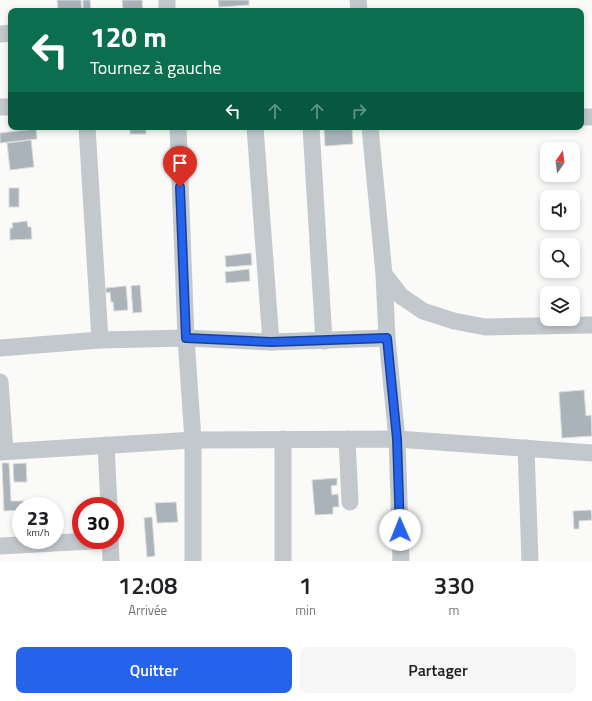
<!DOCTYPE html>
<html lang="fr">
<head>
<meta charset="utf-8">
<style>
	body { margin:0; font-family:"Titillium Web",sans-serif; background:#f6f6f6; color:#202124; height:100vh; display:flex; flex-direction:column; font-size:15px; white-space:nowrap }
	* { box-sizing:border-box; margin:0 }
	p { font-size:13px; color:#757577 }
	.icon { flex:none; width:22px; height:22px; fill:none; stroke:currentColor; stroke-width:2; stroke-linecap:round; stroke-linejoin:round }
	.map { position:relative; height:561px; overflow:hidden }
	.details { display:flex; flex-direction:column; background:#fff; flex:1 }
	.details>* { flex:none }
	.top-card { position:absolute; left:8px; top:8px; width:576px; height:122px; border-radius:8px; box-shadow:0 2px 6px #0003; background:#0b6e4f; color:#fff; overflow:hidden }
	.needle { width:26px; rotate:14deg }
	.buttons { position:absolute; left:540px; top:142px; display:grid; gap:8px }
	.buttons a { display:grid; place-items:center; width:40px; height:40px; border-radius:8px; background:#fff; box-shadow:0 2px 6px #0003; font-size:20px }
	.speed { position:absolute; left:12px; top:497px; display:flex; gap:8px; font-size:20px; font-weight:700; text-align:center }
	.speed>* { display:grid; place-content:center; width:52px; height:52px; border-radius:50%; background:#fff; box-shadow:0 2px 6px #0003; line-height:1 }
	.speed small { font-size:10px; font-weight:400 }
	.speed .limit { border:6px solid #d22; background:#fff; color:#111 }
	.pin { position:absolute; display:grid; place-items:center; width:34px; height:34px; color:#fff; margin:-41px -17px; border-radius:50% 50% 50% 0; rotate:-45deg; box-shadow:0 0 4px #0007 }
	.pin .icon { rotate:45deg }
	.me { position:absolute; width:44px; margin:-22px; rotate:359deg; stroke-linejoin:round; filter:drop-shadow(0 0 3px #0008) }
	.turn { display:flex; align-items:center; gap:14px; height:84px; padding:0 16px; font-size:18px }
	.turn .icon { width:52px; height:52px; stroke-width:2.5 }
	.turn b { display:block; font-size:28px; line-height:34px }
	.lanes { display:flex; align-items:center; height:38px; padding:0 16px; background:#0003; justify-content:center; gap:20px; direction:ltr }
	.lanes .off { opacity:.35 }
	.eta { display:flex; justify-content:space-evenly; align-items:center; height:68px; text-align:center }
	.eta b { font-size:24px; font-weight:600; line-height:28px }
	.cta { display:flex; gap:8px; margin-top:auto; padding:8px 16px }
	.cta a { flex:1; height:46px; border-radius:8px; background:#2563eb; color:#fff; font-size:16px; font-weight:600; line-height:46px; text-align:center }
	.cta a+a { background:#f6f6f6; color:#202124 }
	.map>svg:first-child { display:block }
</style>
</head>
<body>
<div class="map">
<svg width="592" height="561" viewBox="0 0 592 561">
	<rect width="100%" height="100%" fill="#fafaf8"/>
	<g fill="#aab3b9" stroke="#dcdcda">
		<path d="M57,0h24l1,11h-24z"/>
		<path d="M83,0h7l1,11h-8z"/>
		<path d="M122,0h20l1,11h-20z"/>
		<path d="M218,0h31v5l-30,2z"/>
		<rect x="130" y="127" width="16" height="7"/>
		<path d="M352,127l1,17 -28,2 -1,-17z"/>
		<path d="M36,129l1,10 -37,4v-10z"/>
		<path d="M31,140l3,27 -24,3 -3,-27z"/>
		<rect x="9" y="188" width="10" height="19"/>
		<path d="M27,221l1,6h3l1,12 -22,1v-12h3l-1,-5z"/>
		<path d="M251,253l1,12 -26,2 -1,-11z"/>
		<path d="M249,269l1,12 -24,2 -1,-11z"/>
		<path d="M140,285l2,27 -9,1 -2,-27z"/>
		<path d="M126,286l2,24 -14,1 -1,-9h-2l-1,-10 -4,1v-5z"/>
		<path d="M584,390l2,26 5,-1 1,21 -30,2 -3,-46z"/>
		<path d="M2,463h7l2,38h16v5h-6v4l-17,1z"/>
		<path d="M26,463l1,19h-13l-1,-18z"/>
		<path d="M337,478v7l-6,1 1,9 6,-1 1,13h-6v7l-18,1 -3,-35z"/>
		<path d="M176,502l2,20 -21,1 -2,-20z"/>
		<path d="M591,510l1,10 -13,1v8h-5l-1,-18z"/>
		<path d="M152,517l3,39 -8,1 -3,-39z"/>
	</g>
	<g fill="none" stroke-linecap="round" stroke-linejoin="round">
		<g stroke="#c3c8cc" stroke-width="17">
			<path d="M167,0v11"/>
			<path d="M358,0l1,11"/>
			<path d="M0,34l11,-1"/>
			<path d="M0,107h11"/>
			<path d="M581,117h11"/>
			<path d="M87,127l13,213"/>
			<path d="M178,127l8,211 7,102v121"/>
			<path d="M255,127l16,215"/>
			<path d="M311,127l13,214"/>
			<path d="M370,127l14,147 3,64 10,101 4,122"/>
			<path d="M384,274l17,22 22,15 31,10 31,6 107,-2"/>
			<path d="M0,348l100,-8 86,-2 85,4 116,-4"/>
			<path d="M0,382l5,69"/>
			<path d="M283,439v122"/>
			<path d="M347,439l3,63"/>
			<path d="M106,445l3,61"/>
			<path d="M526,448l4,113"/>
			<path d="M0,452l193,-12 204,-1 195,14"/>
			<path d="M110,540l1,21"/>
			<path d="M0,546l110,-6"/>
		</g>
	</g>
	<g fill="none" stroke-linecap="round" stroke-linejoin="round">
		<defs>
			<path id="route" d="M180,187l6,151 85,4 116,-4 10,101 3,91"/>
		</defs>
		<use href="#route" stroke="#184099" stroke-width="10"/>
		<use href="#route" stroke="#2563eb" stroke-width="7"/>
	</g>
</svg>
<div class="buttons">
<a><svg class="needle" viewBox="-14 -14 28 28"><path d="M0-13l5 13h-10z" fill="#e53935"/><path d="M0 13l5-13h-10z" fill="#757577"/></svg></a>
<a><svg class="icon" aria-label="sound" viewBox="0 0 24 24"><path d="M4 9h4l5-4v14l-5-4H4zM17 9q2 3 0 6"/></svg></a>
<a><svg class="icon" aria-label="search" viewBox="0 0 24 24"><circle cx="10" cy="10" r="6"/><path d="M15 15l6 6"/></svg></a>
<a><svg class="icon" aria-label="layers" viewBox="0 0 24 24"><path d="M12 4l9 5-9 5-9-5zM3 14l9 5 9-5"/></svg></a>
</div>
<div class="speed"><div>23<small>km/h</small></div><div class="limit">30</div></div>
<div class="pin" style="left:180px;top:187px;background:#d93025"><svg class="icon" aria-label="arrive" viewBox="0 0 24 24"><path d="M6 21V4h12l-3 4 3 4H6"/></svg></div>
<svg class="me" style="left:400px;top:530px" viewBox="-20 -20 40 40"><circle r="19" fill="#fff"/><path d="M0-13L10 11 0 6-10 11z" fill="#2563eb"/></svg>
<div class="top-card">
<div class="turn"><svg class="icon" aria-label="left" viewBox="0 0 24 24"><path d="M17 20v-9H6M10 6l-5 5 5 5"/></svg><div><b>120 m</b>Tournez à gauche</div></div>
<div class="lanes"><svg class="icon" aria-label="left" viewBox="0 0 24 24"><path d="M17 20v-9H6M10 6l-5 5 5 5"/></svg><svg class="icon off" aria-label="ahead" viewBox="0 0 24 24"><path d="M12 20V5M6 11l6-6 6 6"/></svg><svg class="icon off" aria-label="ahead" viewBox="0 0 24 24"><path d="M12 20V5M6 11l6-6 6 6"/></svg><svg class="icon off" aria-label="right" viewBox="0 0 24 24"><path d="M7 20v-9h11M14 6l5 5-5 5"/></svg></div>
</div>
</div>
<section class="details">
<div class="eta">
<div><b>12:08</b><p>Arrivée</p></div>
<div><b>1</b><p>min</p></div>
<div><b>330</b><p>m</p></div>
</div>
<div class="cta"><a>Quitter</a><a>Partager</a></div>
</section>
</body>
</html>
